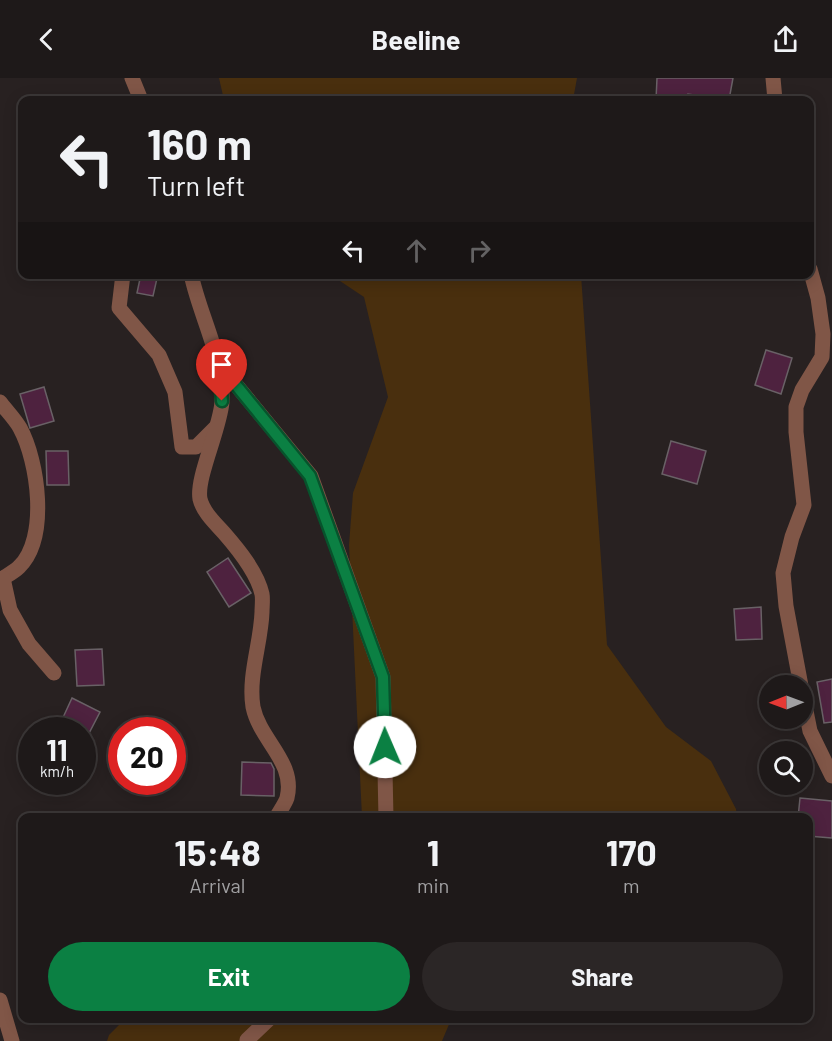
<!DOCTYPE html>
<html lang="en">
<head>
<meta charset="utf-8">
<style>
	body { margin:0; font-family:Barlow,sans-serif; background:#2b2626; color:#f1f3f6; height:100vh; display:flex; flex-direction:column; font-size:22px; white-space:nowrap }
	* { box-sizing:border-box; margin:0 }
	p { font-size:20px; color:#a1a0a2 }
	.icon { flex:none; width:33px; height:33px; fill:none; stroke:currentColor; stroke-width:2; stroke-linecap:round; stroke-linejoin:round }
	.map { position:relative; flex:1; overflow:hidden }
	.panel { position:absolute; left:18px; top:735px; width:795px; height:210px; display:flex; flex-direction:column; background:#1e1919; border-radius:12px; box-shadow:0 3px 15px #0003,0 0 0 2px #3c3838 }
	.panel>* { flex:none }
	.banner { position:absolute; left:18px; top:18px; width:796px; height:183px; border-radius:12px; box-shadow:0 3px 15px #0003,0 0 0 2px #3c3838; background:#1e1919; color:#f1f3f6; overflow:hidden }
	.needle { width:39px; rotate:269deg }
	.fabs { position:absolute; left:759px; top:597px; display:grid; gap:12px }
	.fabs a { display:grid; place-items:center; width:54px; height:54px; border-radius:50%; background:#1e1919; box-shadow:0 3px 15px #0003,0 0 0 2px #3c3838; font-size:30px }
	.speed { position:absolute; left:18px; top:639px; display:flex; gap:12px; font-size:30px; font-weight:700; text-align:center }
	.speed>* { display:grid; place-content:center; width:78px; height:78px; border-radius:50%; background:#1e1919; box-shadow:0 3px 15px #0003,0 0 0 2px #3c3838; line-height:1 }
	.speed small { font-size:15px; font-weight:400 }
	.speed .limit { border:9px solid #d22; background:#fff; color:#111 }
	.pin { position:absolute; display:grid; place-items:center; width:51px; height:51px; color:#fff; margin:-62px -26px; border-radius:50% 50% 50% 0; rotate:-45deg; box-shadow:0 0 6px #0007 }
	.pin .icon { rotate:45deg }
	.me { position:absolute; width:66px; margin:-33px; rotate:359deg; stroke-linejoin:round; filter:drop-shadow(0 0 4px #0008) }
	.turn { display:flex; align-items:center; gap:21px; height:126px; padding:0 30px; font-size:27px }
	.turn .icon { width:78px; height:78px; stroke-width:2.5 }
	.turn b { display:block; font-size:42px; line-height:51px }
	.lanes { display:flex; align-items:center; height:57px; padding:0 30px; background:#0003; justify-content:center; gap:30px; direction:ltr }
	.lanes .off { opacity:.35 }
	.eta { display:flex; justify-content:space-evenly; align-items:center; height:102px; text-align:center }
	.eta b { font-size:36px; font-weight:700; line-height:42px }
	.cta { display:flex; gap:12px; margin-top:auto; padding:12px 30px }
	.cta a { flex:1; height:69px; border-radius:36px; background:#0b8043; color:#fff; font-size:24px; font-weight:700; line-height:69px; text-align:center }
	.cta a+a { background:#2b2626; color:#f1f3f6 }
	header { display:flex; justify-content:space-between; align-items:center; height:78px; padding:0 30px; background:#1e1919; font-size:27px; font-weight:700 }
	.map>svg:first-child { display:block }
</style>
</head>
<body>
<header><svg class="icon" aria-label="back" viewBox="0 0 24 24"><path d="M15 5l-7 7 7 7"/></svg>Beeline<svg class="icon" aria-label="share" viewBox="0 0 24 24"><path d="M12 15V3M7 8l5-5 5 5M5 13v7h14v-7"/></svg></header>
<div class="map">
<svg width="832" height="963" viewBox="0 0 832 963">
	<rect width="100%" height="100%" fill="#282121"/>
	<g fill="#492f0e">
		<path d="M219,0h358l-4,22h-349z"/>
		<path d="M331,197h250l26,370 59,82 45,34 25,48 1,8h-375l-13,-272 4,-52 35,-96 -24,-100z"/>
		<path d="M125,941h329l-4,3 -8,19h-335l2,-6z"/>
	</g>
	<g fill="#4e223f" stroke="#696166" stroke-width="1.5">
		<path d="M657,0h76l-4,22 -41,-6v6h-32z"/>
		<path d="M141,196h17l-5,22 -16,-3z"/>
		<path d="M766,272l26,8 -11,36 -26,-9z"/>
		<path d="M44,309l10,34 -24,7 -10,-34z"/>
		<path d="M671,363l35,10 -9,33 -35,-10z"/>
		<path d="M46,373h22l1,34h-22z"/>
		<path d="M228,480l23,35 -22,14 -22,-35z"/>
		<path d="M761,529l1,32 -26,1 -2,-31z"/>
		<path d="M102,571l2,36 -27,1 -2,-36z"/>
		<path d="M832,601v43l-8,1 -7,-41z"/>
		<path d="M72,620l28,14 -13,25 -5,-2v-5h-8l-14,-6z"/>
		<path d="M242,684l29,1 3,6v27l-33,-1z"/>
		<path d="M800,720l32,3v37l-24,-2v-18h-10z"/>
	</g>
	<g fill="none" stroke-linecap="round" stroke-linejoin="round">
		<g stroke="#805647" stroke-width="15">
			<path d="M132,0l9,22"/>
			<path d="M773,0l2,22"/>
			<path d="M123,196l-4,34 40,47 16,37 7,55h14l20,-20"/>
			<path d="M191,196c9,43 33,83 31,128 -2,27 -26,76 -22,97 3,13 15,24 24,34 14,16 33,39 38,61 1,5 0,13 0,18 -1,31 -14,64 -9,95 7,34 43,55 34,91 -2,6 -8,14 -11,20"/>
			<path d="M218,285l93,113 72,201 3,141"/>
			<path d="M0,324c6,8 15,17 20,26 18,33 29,110 -1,139 -5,5 -13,9 -19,13"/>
			<path d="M3,500l7,32 19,34 25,29"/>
			<path d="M801,608l-15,-80 -3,-33 9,-36 12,-32 -8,-73v-25l6,-17 20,-33 1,-23 -5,-36 -8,-29"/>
			<path d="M802,613l8,40 22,45"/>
			<path d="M0,922l12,41"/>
			<path d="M247,962l23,-22"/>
		</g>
	</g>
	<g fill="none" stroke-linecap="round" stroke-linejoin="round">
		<defs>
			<path id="route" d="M222,323l-4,-38 92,113 73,201 2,70"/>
		</defs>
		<use href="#route" stroke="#07532c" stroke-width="15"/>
		<use href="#route" stroke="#0b8043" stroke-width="10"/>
	</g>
</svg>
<div class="fabs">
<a><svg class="needle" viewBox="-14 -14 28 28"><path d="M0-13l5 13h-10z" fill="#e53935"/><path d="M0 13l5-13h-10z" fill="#a1a0a2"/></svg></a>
<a><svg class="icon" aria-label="search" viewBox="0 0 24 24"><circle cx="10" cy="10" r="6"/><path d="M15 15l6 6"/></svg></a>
</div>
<div class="speed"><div>11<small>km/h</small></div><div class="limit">20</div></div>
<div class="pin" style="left:222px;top:323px;background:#d93025"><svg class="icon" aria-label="arrive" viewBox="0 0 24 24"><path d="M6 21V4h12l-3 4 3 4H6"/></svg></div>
<svg class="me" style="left:385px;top:669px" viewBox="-20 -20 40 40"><circle r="19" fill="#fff"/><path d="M0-13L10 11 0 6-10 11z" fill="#0b8043"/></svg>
<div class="banner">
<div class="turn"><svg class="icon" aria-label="left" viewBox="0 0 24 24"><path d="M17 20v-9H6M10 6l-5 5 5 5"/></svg><div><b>160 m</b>Turn left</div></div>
<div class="lanes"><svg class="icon" aria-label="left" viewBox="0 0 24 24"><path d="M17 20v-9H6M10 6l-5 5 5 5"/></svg><svg class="icon off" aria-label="ahead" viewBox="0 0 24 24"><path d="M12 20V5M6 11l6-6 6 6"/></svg><svg class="icon off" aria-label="right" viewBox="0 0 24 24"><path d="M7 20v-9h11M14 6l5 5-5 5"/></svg></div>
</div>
<section class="panel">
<div class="eta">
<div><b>15:48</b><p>Arrival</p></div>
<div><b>1</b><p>min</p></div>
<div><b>170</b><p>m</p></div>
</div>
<div class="cta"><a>Exit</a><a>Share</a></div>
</section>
</div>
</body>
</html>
